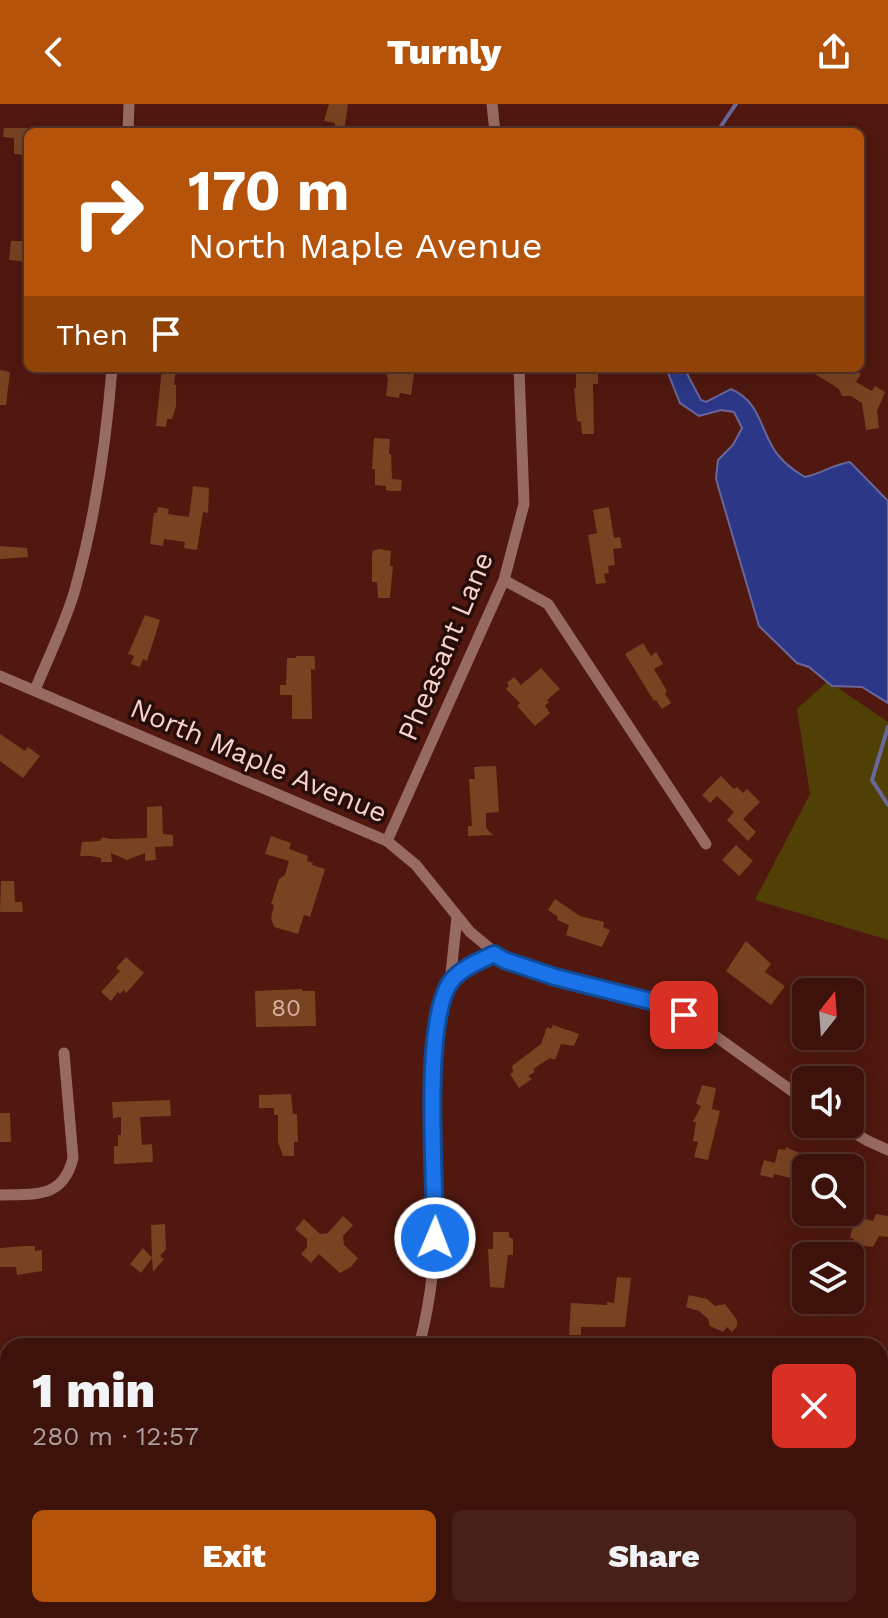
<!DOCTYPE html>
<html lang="en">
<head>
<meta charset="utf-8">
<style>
	body { margin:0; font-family:"Work Sans",sans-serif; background:#472019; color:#f1f3f6; height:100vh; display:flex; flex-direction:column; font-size:30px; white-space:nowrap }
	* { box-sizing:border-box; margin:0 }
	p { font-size:26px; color:#ac9e9d }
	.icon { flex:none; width:44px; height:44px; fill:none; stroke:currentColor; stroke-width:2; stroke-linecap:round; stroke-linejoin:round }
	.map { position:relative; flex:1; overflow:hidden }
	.sheet { position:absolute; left:0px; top:1234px; width:888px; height:280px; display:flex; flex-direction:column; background:#3c120b; border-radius:24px 24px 0 0; box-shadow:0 8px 32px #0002,0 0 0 2px #55322c }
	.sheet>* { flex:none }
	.top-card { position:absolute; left:24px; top:24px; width:840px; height:244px; border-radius:12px; box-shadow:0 8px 32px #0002,0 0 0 2px #55322c; background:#b45309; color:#fff; overflow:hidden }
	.needle { width:52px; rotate:17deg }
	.buttons { position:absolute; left:792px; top:874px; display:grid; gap:16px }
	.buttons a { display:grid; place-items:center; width:72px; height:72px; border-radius:12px; background:#3c120b; box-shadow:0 8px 32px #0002,0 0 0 2px #55322c; font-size:40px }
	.pin { position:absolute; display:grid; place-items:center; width:68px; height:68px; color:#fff; margin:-34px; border-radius:16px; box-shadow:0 4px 12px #0006 }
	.me { position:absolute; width:88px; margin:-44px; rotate:1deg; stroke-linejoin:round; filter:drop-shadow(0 0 6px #0008) }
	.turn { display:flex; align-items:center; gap:28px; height:168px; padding:0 32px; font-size:36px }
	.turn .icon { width:104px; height:104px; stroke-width:2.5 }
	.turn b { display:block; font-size:56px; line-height:68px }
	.then { display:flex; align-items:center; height:76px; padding:0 32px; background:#0003; gap:16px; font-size:30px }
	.round { display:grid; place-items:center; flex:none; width:84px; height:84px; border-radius:12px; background:#472019 }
	.overview { display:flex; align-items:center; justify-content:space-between; height:136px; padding:0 32px }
	h1 { font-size:48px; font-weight:800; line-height:60px }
	.primary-button { display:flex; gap:16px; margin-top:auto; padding:16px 32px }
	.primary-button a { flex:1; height:92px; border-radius:12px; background:#b45309; color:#fff; font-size:32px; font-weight:800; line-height:92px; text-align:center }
	.primary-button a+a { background:#472019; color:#f1f3f6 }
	header { display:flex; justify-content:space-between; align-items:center; height:104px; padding:0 32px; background:#b45309; color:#fff; font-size:36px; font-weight:800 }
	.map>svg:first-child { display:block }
</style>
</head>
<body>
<header><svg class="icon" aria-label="back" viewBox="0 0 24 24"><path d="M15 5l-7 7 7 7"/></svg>Turnly<svg class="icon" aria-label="share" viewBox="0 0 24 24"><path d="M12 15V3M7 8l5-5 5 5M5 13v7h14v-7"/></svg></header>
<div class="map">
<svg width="888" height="1514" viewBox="0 0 888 1514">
	<rect width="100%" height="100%" fill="#50180f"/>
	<path fill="#504006" d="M828,577l60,41v218l-133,-40 55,-106 -13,-85z"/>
	<path fill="#2c3887" stroke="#69669b" stroke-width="2" d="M666,264h18l17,32 5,2 25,-13c27,12 28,34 41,57 7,13 21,24 33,31 16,-3 29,-13 45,-15l38,39v202l-26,-16 -30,-1 -23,-19 -12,-4 -38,-37 -43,-147 2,-19 15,-15 9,-17 -8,-16 -13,-2 -22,6 -19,-13z"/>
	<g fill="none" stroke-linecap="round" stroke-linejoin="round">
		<g stroke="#69669b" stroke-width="4">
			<path d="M717,28l19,-28"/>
			<path d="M888,623l-16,53 16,25"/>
		</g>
	</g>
	<g fill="#774321">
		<path d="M329,0h19l-4,28h-10l1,-9 -11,-2z"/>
		<path d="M4,24h24v27l-14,-1v-16l-11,-1z"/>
		<path d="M11,137h17v21l-19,-2z"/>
		<path d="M162,264h14l-2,17h2v21l-4,13h-5l-1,8 -10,-1z"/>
		<path d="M391,264h24l-4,27 -11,-2 -1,5 -13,-2 2,-16 -2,-9z"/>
		<path d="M576,264h22v16h-5l1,50h-12l-1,-12 -4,-1 -3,-33h2z"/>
		<path d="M805,264h46l10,6 -5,8 16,9 3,-5 10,6 -8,19 2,17 -13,2 -4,-27 -11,-7h-9l-3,-7z"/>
		<path d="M0,266l10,2 -4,33h-6z"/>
		<path d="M374,334l16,1 -1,15h2l1,25 10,1 -1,11h-10l-5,-1v-4l-11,-1v-16h-3z"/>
		<path d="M193,382l16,2 -1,25 -5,-1 -6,38 -13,-2 1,-6 -21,-3 -1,7 -13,-2 4,-31h3l1,-6 11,2 -1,5 21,3z"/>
		<path d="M609,403l5,31 6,-1 2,11 -9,1 2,16 -7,1 1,7 -5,1 2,9 -10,1 -8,-49 9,-2 -4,-23z"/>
		<path d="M0,442l27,2 1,9 -28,2z"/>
		<path d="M379,445l12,2 -1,15h3l-3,32h-12l-1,-16h-5v-27l1,-4z"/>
		<path d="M145,511l15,5 -13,41 -4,-2 -3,8 -9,-3 3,-8 -6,-2z"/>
		<path d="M643,539l8,13 5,-4 7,12 -9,5 13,22 -2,3 6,9 -9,6 -6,-9 -2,1 -29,-47z"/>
		<path d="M296,552h18l1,3v11l-4,-1 1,50h-20v-24h-12v-10h6l1,-27h9z"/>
		<path d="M541,564l19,21 -13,11 2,2 -4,4 5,7 -15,13 -18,-20 3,-3 -14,-14 3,-3 -2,-3 7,-6 7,8z"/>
		<path d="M0,630l25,17 3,-4 12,9 -17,22 -23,-17z"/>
		<path d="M496,662l3,46 -13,1v15l7,7 -25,1v-10h4l-3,-47h6l-1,-12z"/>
		<path d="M721,672l13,13 3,-2 6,6 4,-4 13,13 -17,17 13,13 -8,9 -21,-21 7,-8 -17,-16 -7,7 -8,-8z"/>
		<path d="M162,702l1,28 10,1v11l-18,1 1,13 -11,1v-8l-18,7 -16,-7 1,9h-11v-4l-10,-2h-11l2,-14 17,-1 4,-4 7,2 37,-1v-31z"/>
		<path d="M271,732l20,7 -2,6 19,7 -1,5 6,2 -1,2 13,4 -15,48 -6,-2 -6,19 -24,-7 -3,-9 3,-13 -3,-1 8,-25 6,-4 4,-14 -24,-7z"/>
		<path d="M736,741l17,16 -14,15 -17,-16z"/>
		<path d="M1,777h13l1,21h7l1,10h-23z"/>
		<path d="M555,795l25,17 24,6 -1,5 7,3 -8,17 -36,-12 3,-10 -12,-5 1,-3 -10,-7z"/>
		<path d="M746,837l25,23 -6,8 20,14 -14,19 -45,-34z"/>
		<path d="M126,853l18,16 -18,20 -2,-3 -4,4 -2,-2 -7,9 -10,-9 19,-21 -4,-3z"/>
		<path d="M302,885v2h13l1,35 -60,1 -1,-36z"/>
		<path d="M553,921l26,9 -5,12 -13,-2 -6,16 -5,-2 -17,11 2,3 -7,4 4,3 -13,9 -9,-14 3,-2 -1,-6 29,-22 6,-17 4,2z"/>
		<path d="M702,981l14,3 -4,21 8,2 -12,49 -14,-3 4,-15 -5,-1 3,-19h-3l8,-16 -5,-2z"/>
		<path d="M291,990l2,20h4l1,28h-4v14h-11l-5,-14v-27h-4v-7h-15v-13z"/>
		<path d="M170,996l1,16 -31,1 2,28 10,-1 1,18 -39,2v-18h4v-11h3v-18l-8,1 -1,-16z"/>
		<path d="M0,1009h10l1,29h-11z"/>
		<path d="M786,1043l18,8 -3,14 -10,9 -17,-4 -1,4 -13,-3 4,-15 11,3 3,-14 7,1z"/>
		<path d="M840,1108h11l-1,3 23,6 3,-7 12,2v21l-9,-1 -6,11 -20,-3 1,-5 -4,-1 3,-12 -15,-4z"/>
		<path d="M343,1112l10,9 -10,11 1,9 14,13 -7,9 -11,6 -21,-19 -8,9 -10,-9 6,-7v-8l-12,-10 9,-10 16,15 8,-1z"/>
		<path d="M165,1120l1,25 -6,7 4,3 -11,13 -1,-14 -11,15 -11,-9 13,-16 9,10 -1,-33z"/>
		<path d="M493,1128h16v5l4,2v16h-5l-4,33 -14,-1 -2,-38h5z"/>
		<path d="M25,1142h10v5l7,-1v21l-25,4 -1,-8h-16v-19z"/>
		<path d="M617,1173l14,1 -6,49h-44v8h-12l2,-32 36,2v-3l7,1z"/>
		<path d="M689,1191l18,4 8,7 10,-2 12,16v6l-5,6 -5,-5 -4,5 -13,-6 -2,-7 -9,-8 -13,-4z"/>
	</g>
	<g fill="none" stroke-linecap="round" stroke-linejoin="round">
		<g stroke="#986b62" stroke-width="11">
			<path d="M492,0l3,28"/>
			<path d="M128,28l1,-28"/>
			<path d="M504,476l44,24 158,240"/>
			<path d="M0,572l387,165 29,24 54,67 34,28 51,17 111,28 38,23 102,73"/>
			<path d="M35,586c13,-32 29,-64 39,-97 21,-73 32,-149 38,-225"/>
			<path d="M387,737l117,-261 20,-76 -5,-136"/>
			<path d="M450,878l7,-65"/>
			<path d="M839,1020l29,17 20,9"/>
			<path d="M0,1091c35,-1 63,4 73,-37l-9,-105"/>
			<path d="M419,1242c14,-52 18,-103 16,-157 -1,-55 -12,-156 14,-205 8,-15 30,-23 45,-30"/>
			<path d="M880,1275l8,-5"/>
			<path d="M9,1506l68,6 91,-1 42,3"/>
			<path d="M366,1514l8,-8"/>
		</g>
	</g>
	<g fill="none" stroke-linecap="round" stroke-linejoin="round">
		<defs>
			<path id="route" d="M435,1134c1,-54 -14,-220 17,-258 11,-13 28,-19 42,-26l10,6 51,17 111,28 18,10"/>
		</defs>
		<use href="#route" stroke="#114b97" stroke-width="20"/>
		<use href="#route" stroke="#1a73e8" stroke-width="14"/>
	</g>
	<g text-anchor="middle" stroke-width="7" stroke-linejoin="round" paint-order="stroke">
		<g font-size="24" fill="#d7aea0">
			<text x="286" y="912">80</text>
		</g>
		<g font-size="28" fill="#f7d2ca" stroke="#260d09">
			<text transform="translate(445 542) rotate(-67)" y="10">Pheasant Lane</text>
			<text transform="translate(259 656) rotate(23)" y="10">North Maple Avenue</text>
		</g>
	</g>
</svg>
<div class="buttons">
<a><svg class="needle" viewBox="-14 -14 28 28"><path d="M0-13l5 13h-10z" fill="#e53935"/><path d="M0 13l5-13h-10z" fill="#ac9e9d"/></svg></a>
<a><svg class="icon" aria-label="sound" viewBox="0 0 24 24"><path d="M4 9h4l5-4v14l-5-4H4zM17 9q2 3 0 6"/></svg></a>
<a><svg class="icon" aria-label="search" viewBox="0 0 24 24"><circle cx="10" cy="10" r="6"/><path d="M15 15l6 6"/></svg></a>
<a><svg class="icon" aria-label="layers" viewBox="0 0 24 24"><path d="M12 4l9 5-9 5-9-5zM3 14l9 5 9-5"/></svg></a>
</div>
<div class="pin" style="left:684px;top:911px;background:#d93025"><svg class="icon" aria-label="arrive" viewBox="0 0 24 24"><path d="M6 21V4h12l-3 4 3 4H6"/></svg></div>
<svg class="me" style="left:435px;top:1134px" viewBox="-20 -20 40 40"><circle r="17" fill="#1a73e8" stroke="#fff" stroke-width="3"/><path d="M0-11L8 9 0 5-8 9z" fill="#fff"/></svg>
<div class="top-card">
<div class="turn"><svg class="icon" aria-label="right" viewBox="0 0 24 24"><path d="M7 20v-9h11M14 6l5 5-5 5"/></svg><div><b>170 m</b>North Maple Avenue</div></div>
<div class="then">Then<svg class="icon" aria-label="arrive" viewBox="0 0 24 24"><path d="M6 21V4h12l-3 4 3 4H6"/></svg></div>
</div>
<section class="sheet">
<div class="overview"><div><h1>1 min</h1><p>280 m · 12:57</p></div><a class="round" style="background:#d93025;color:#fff"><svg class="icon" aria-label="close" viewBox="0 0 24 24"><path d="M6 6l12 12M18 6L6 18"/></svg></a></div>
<div class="primary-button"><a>Exit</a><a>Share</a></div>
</section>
</div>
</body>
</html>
